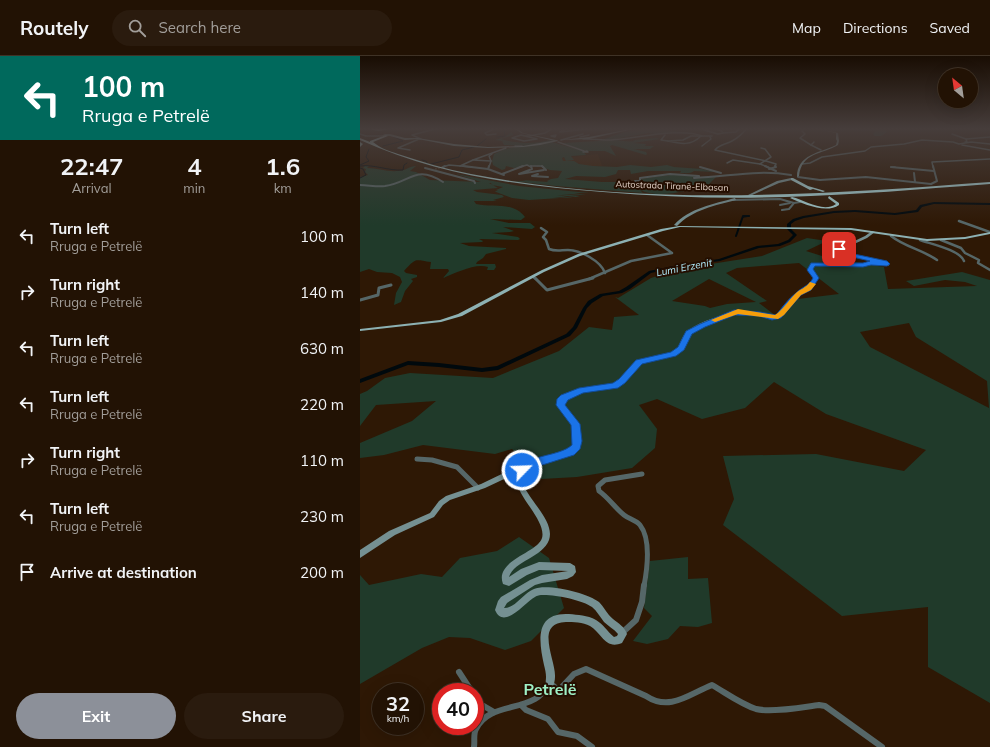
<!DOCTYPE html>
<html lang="en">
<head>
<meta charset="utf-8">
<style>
	body { margin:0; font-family:Mulish,sans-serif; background:#2a1b0e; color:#f1f3f6; height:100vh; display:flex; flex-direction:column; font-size:15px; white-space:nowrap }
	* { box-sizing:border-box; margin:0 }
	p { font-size:13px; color:#a29e9a }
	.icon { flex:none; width:22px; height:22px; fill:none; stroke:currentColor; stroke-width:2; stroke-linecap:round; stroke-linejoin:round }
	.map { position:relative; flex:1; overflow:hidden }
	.details { display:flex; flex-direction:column; background:#221204; width:360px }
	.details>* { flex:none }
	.top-card { background:#00695c; color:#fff; overflow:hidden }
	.needle { width:26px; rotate:331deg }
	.controls { position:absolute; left:578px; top:12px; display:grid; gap:8px }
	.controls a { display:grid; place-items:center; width:40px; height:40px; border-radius:50%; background:#221204; box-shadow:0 4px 16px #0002,0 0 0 1px #3f3226; font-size:20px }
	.speed { position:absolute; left:12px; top:627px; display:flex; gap:8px; font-size:20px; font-weight:700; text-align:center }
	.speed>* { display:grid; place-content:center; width:52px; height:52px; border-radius:50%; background:#221204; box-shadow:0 4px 16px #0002,0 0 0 1px #3f3226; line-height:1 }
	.speed small { font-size:10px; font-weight:400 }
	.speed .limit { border:6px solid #d22; background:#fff; color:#111 }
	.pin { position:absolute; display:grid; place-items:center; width:34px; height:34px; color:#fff; margin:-17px; border-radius:8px; box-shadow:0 2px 6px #0006 }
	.me { position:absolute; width:44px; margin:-22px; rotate:66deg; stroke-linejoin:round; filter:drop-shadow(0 0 3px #0008) }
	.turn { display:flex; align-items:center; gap:14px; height:84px; padding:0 16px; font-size:18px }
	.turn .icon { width:52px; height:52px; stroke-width:2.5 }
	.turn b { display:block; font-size:28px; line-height:34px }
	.eta { display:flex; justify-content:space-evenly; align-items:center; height:68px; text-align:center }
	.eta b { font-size:24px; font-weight:700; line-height:28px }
	.cta { display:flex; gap:8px; margin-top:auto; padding:8px 16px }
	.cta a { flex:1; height:46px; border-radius:24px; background:#8c9099; color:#fff; font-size:16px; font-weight:700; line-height:46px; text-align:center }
	.cta a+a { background:#2a1b0e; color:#f1f3f6 }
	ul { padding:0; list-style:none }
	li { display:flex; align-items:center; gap:12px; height:56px; padding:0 16px }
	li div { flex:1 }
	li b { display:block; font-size:15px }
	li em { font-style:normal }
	header { display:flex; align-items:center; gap:24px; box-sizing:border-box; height:56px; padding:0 20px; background:#221204; border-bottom:1px solid #3f3226 }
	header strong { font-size:19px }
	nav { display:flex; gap:22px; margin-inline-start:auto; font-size:14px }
	.search { width:280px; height:36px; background:#2a1b0e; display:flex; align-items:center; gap:10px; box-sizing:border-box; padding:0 14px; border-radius:22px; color:#a29e9a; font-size:15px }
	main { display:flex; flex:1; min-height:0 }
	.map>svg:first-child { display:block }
</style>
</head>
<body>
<header>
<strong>Routely</strong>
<div class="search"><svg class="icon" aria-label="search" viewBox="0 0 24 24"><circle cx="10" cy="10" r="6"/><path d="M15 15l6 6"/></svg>Search here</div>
<nav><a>Map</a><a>Directions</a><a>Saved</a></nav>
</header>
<main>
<section class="details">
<div class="top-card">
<div class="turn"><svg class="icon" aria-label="left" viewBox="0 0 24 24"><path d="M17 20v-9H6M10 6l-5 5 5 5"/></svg><div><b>100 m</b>Rruga e Petrelë</div></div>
</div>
<div class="eta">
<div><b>22:47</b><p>Arrival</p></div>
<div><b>4</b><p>min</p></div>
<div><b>1.6</b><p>km</p></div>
</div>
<ul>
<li><svg class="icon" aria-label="left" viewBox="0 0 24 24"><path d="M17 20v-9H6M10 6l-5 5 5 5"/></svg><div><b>Turn left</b><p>Rruga e Petrelë</p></div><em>100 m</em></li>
<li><svg class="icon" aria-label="right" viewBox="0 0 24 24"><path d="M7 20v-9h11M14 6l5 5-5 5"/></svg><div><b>Turn right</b><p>Rruga e Petrelë</p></div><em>140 m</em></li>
<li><svg class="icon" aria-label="left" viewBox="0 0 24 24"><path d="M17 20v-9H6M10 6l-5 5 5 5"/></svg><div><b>Turn left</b><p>Rruga e Petrelë</p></div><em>630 m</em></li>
<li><svg class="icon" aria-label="left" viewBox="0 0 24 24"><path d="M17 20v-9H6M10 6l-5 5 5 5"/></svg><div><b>Turn left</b><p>Rruga e Petrelë</p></div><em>220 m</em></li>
<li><svg class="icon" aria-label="right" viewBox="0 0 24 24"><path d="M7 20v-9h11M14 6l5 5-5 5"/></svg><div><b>Turn right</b><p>Rruga e Petrelë</p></div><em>110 m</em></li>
<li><svg class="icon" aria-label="left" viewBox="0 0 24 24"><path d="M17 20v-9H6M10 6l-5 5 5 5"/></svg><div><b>Turn left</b><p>Rruga e Petrelë</p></div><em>230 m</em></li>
<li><svg class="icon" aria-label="arrive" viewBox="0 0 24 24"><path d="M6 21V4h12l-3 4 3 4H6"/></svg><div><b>Arrive at destination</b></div><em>200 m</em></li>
</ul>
<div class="cta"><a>Exit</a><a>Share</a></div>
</section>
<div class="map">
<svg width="630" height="691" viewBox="0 0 630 691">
	<rect width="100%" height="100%" fill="#2e1805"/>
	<path fill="#391d05" d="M238,98l4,12h-16l-12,-4 -11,-1 -1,-3z"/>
	<g fill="#203a2a" fill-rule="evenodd">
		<path d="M287,72h35l-15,2 15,2 -27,2 -7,-1 -33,6c4,2 15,3 20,2l-2,-1 23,-2 4,1 -27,4 13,1 -1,2h9l-4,3h-16l12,3 1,2 -1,1 -34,-10 -2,1 6,10 -11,-5h-19l-24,-8 37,-2 25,-9z"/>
		<path d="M457,72h62l5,1 3,3 -6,4h-6l-2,-2 2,-3 -26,-1 -13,1z"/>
		<path d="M151,76l2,2v1l-12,4c16,5 33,5 49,1h4l-2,2 31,9 3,4 -15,1 3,4 -8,1 -2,-4 -2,1 1,3h11l5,3 14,2 24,1 13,-2 21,2 16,-2 7,2 28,2 13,3 -21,-1c-3,3 -9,2 -14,2l1,-2h-33l-17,3 -1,-4h-12l-2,4 -11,3 -29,-1 -11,3 37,3h38l3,1v2l2,-2 -4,-4c19,-3 37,-6 56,-3l-5,2 2,1 22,-2 -7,7 1,2c-23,3 -47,14 -70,4l3,3 -87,-7 -44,-5h14l-3,-1 25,2 -1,-1 4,-2 7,-1 4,-7 -12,-1 -9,-3 -14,-2 -13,3 -8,-2 -1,3 -3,1 -9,-5 -1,-4 2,-7 11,-5 16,-3 -17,-1 -2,-4 -7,-1 10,-3z"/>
		<path d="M5,110h4l-2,2c10,0 20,4 31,3 7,0 12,-5 18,-5l-6,5 6,1 14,8 51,2 -25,-8 63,12 70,7h-15l12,2 -24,-1 18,2 -4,1 -19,-2 16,3 -20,-1 7,1 -31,2 -17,-2 -16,-6 -1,-1h3l-2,-1 7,-3 -11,-2 -1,-2h-2l9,5 -25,2 4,2 25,3 2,2 -11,3 4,1h-23l2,3c17,4 37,-3 49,13l-4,3 -31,-1 19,4h21l5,4 -3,2 -29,-2 11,4 -4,1 -18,1 26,4 2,2 -2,1 -39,-1 4,2 -1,1 -22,1 9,3 37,2v1l-20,5 -3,4 -6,4 -1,2h19l1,3 -2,3h-7l1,-3c-13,-4 -32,6 -45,11l6,-7 -1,-2h-18l1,-7c-17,-2 -14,-5 -27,9l2,2 11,2v2l-6,2 2,2 -8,10 -4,11 -7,3 2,-12 6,-11 -2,-5 -8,-4 -15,-1 -8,-3 -9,3v-95l8,-2 -3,-3 1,-3 -3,-1z"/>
		<path d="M447,182l20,3 -21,10 16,5 62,11 4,22 89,-3 -12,-4 -20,-2 -31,6 -8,-5 56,-9 28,8v423l-62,-36v-60l-86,9 -119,-91 11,-26 -11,-43 93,-2 88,17 22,-21 -100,-36 -52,-32 -29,26 -43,11 -45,-20 -18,6 18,24 -2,19 -23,20 -55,9 -36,2 -29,-30 -17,5 -72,-9 -39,10 -24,3v-15l52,-22 24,-20 -60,4 -16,21v-32l7,-3 18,-13 25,-5 83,5 66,-27 30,-24 23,3 2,-13 25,-2 -24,-18 3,1 33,-20 28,-9 83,-13zM439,207l40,31 -41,5 -18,20 -21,-16 8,-2 -41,-28 11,-5zM349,223l47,23 -29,2 -17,4 -5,-2 -33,-5zM549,267l7,14 71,44 2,27 -119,-61 -10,-15z"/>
		<path d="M159,481l30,21 15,50 -33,33 -26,9 -35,-12 -21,-1 -27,11 -62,36v-109l9,10 52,-11 21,3 18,-19 37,-7z"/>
		<path d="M328,501v22l20,-1 4,45 -14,4 -18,-1 -12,13 -21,5 -14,-3 19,-25 -8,-8 6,-47z"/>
	</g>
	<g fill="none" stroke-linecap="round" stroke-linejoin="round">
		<g stroke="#00090d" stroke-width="1">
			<path d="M137,81l8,-1 -1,-6 3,-2"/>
			<path d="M23,90l20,-5 -9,-4"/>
			<path d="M117,90l9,-7"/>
			<path d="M62,104l4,1 2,3"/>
			<path d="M71,108l28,-7 3,-7 12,-3"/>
			<path d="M0,109l9,-4 -3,-4 3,-8"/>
			<path d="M0,110c14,-2 28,5 43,4l1,-5 3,-2"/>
			<path d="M0,112l3,1 3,6 -6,3"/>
		</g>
		<path stroke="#00090d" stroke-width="1.5" d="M383,161l6,-1"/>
		<path stroke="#00090d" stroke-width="2" d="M376,180l7,-20h6"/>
		<path fill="#00090d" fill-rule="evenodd" d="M574,146l56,1v2l-56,-1 -12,3 -4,5 -23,3 -40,-3 -21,1 -30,5 -9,3 -4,3v5l6,6 -7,7 -10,4 -21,2 -39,13 -42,6 -27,6 -21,16 -8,4 -19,3 -11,7 -5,5 -10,20 -7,8 -72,34 -16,2 -43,-5 -31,-2 -48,18v-4l48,-18 31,2 43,5 15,-2 69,-32 7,-7 10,-19 5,-7 12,-7 19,-3 7,-4 23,-16 29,-6 41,-6 38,-13 21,-2 10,-4 5,-5 -6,-6v-5l6,-5 10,-3 31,-5 21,-1 40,3 21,-3 4,-5z"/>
		<path stroke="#493422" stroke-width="1.5" stroke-dasharray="1.5 1" stroke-linecap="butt" d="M81,111h2"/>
		<path stroke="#493422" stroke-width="2" stroke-dasharray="2 1" stroke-linecap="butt" d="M75,113l8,-2"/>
		<g stroke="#566768" stroke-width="1.5">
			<path d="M136,72l-11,5 2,2 9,-1"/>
			<path d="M207,72l-7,4 35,-4"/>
			<path d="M343,72l1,2 14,4 5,-1 -1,-2 -7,-2 2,-1"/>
			<path d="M387,72c-4,5 -9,10 -15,13 -7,4 -12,3 -17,9l51,11"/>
			<path d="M445,72l-3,3 3,3 -5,4 11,7"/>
			<path d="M48,73l6,-1"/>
			<path d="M363,77l13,-1 4,-4"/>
			<path d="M0,78l6,2h16"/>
			<path d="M592,78l14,5"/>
			<path d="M161,79l16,4 -13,2 -12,-3z"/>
			<path d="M196,79l-1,2 -4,-1z"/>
			<path d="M305,79l-4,5 7,1"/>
			<path d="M166,80h3"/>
			<path d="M169,80l16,-3 8,-5"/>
			<path d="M331,80h10c-10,10 -20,8 -33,5l15,-1z"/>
			<path d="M341,80h11"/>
			<path d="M220,81l9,-2"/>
			<path d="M59,83h2l-9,-4 27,-7"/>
			<path d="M223,83c9,0 19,1 28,1 24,-1 69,-13 91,-4"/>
			<path d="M201,84l22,-6"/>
			<path d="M198,86l26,9"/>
			<path d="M454,86l-3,3 10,5"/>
			<path d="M605,86h2l-1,-3 24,-2"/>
			<path d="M602,89l28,5"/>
			<path d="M155,90h7"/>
			<path d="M342,90l9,-7 -1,-2"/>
			<path d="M401,92l4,1 6,8 -11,7 8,3"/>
			<path d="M50,94l-12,-2 21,-9"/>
			<path d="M227,95l1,1h-5z"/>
			<path d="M131,105l-18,-1 33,-12"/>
			<path d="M406,105l10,3 -1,3"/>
			<path d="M367,107l6,-3 27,4"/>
			<path d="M442,108l8,-1 12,-6 43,-6 6,-4 33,-3 18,-4 31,2 6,2 12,-2 19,2"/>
			<path d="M100,110l13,-6"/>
			<path d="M171,110h11l1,1"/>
			<path d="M83,111l6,-2 23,2"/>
			<path d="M129,111l2,-6 -2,-5 3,-2"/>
			<path d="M160,111l7,-2 4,2"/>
			<path d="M531,111h4"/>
			<path d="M573,111l-1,-5 58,-3"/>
		</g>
		<g stroke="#566768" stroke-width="2">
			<path d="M103,110l25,3"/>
			<path d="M129,110l-1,3 16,6"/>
			<path d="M171,110l1,3 -13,5 25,-4"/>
			<path d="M182,110l4,4"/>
			<path d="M405,110l11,5"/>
			<path d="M83,111l2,-1"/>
			<path d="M340,111l21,6"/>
			<path d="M531,111l43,4"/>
			<path d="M65,112l49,13 1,2"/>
			<path d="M409,113l7,-2 -1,-1"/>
			<path d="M554,117l1,9"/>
			<path d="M142,118l21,-8"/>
			<path d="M178,118l-6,2 16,1"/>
			<path d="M438,121l22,3 46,-3 65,7 6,-3 -4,-15"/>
			<path d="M275,125h5v-3l30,-4 29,2 -5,2c34,-1 63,-9 97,-3"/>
			<path d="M0,129c8,0 17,2 25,1 26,-4 31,-22 58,-4"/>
			<path d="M372,144l48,-1 14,4 6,-1"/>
			<path d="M420,149l10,-2"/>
			<path d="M422,154l7,-1 5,-6"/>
		</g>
		<g stroke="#566768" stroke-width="2.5">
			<path d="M599,165l31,11"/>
			<path d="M181,172l6,4 -4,5 3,3 3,9c7,3 12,1 19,1 12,0 33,11 37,23"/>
			<path d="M531,180c14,11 32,14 46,24"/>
			<path d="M560,184c11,4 40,10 44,21"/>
			<path d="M581,184l20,8 4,5 14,7 -1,3 12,7"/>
			<path d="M173,221l3,2"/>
			<path d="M229,223l42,-18 41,-8 -25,-18"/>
		</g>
		<g stroke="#566768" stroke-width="3">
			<path d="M175,222l12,12 46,-12"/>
			<path d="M0,244l18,-5 1,-7 12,-3"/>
		</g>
		<path stroke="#566768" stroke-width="4" d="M57,403h3"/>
		<g stroke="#566768" stroke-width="5">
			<path d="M57,403l15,1 25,7 21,21"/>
			<path d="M282,418l-37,6 -7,6 1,5c10,7 16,17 25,24 5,4 12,5 16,10 11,14 7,45 4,61"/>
		</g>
		<g stroke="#566768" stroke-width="6">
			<path d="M263,576l13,-12 6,-18 2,-17"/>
			<path d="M99,616l13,20"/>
			<path d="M115,640l7,9 12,7"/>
			<path d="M161,649l5,5 22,9 10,13 19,4 15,11"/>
			<path d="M114,691c1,-6 -1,-13 2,-18 11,-23 40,-19 59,-30 7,-4 11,-10 15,-16l7,6h3l14,-15 12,-5 60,27c24,16 43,-2 66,-11 14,8 29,19 44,24 15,4 47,-2 63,-4l6,1 57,41"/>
		</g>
		<g fill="#759092" fill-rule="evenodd">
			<path d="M154,72h2l7,5 33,7 -1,1 -34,-8z"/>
			<path d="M275,72h3l-49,11 -27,1 27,-3z"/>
			<path d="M453,72l25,5 1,8 -1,4c-17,10 -36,7 -39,31l-2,1c0,-23 23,-24 39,-32l1,-4 -1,-2v-6z"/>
			<path d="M30,78l15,4h13l36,6 34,3 35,-1 34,-6 1,1 -18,4 -17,2 -35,1 -34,-2 -36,-7 -13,1 -15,-4h-9l4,-2z"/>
			<path d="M431,122l1,2 -13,3 -29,13 -2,-1 29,-14z"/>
			<path d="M375,142l1,2c-20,5 -44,10 -59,26l-3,-1c15,-17 40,-21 61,-27z"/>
			<path d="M512,175l3,1 -8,6 -30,14 49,9 3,4 -1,1 -17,-2 -8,2 -48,-1 -3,4 6,9c-5,9 -13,12 -20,19 -6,6 -10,16 -18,20 -11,4 -27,-4 -39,-4 -10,1 -20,6 -29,9 -9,4 -20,8 -25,17 -4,5 -4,11 -10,15 -10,7 -24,4 -35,9 -4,1 -6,5 -9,8 -6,8 -11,14 -20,17 -6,2 -12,1 -19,2 -9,1 -28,5 -31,15 8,8 17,20 18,32 0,7 -3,13 -8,17 -3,2 -8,3 -12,4 -13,4 -27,7 -38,15 0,6 0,10 2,15 7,15 30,35 24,52 -6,17 -35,21 -40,37l12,-8 18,-7 31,1 5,3 1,6 -3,4 -6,3 -25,4 -7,2 -28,18 -3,5c12,0 19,-15 30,-19 13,-6 54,4 65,13 5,5 8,12 14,17 6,5 11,7 14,15l-5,9c-17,7 -20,-10 -32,-17 -7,-4 -17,-4 -24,-4 -32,1 -10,38 -11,55 0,3 -1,7 -2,9l-3,2 -3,-2c-2,-4 -1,-5 -1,-9 0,-4 -1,-8 -2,-12 -5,-23 -10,-53 25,-51 9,1 18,1 27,6 7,4 11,11 18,17l3,-1 1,-2c-4,-5 -10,-8 -14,-12 -4,-5 -7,-11 -12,-15 -9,-7 -39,-13 -51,-12 -2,0 -5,1 -6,2 -9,4 -31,34 -40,13l3,-9 3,-4 29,-17 12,-5 26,-4 -29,-1 -12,5 -18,11 -6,-2c-9,-24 35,-31 39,-46 4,-14 -17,-35 -22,-47 -3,-6 -4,-12 -3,-18l-32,15 -35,12 -7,5 -9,12 -39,18 -35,23v-8l29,-19 41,-18 9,-12 7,-5 35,-12 35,-17 8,-1 4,-3 40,-12c1,-1 3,-3 5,-5 9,-13 -8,-31 -16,-41 4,-13 24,-17 36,-19 8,-1 16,1 23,-4 9,-5 13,-16 22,-21 10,-6 24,-2 35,-8 6,-4 7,-12 11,-18 11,-13 31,-17 46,-22 5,-2 10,-3 15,-2 9,0 26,7 33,3 7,-4 11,-12 16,-18 7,-6 16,-10 20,-18l-6,-9 5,-6 50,1 8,-2 13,2 -53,-12 34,-16z"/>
		</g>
		<g fill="#8db1b3" fill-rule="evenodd">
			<path d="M4,72l14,1 18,-1 -18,3z"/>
			<path d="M0,86l3,2 -3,3z"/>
			<path d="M319,170l172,2 76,11 38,-2 25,-5v2l-25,5 -38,2 -76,-11 -171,-3 -17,4 -83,25 -36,16 -82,44 -21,6 -81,9v-2l80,-9 18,-6 84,-44 36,-16 83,-25z"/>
		</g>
		<g fill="#a3ced1" fill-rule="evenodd">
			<path d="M26,79l2,1 -15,6c7,6 16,9 25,12 24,8 48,15 73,20 171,33 346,21 519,8v2c-68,5 -136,11 -205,13 -60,2 -121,0 -182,-5 -84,-6 -165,-17 -243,-52v-2l10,4v-1z"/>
			<path d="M431,122h2l15,8 17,5 -2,1 -10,-3 -3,1 -19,-10z"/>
			<path d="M469,140l10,7v2c-13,9 -35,-1 -49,-7l2,-1c13,3 31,16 44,7l-8,-6z"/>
		</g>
	</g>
	<linearGradient id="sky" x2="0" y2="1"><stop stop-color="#190d03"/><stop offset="0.43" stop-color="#463d3b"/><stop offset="1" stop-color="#463d3b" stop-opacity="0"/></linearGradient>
	<rect width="630" height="169" fill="url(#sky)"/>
	<path fill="#1a73e8" stroke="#114b97" d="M479,192l3,1 -2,2 47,10 3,3 -3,2 -16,-1 -8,2 -48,-1 -2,3 6,9 -8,12 -10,5 -20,23 -9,2 -13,-4 -24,-1 -30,12 -13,7 -8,16 -8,6 -34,8 -17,19 -7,5 -35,5 -15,7 -3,5 15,19 2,17 -2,8 -6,6 -38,12 -14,7 -4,-1 -1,-3c7,-15 42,-13 55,-25l-1,-20 -15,-20 1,-6 4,-4 18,-7 34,-5 6,-4 17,-19 35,-8 7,-5 8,-16 14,-7 34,-14 26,2 16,3c6,-7 12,-16 20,-22 6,-6 13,-7 17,-15l-6,-8 4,-7h52l7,-2 -40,-9z"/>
	<path fill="#f59e0b" d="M450,226l6,2 -5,6 -10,5 -17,20 -6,4 -40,-5 -23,8 -4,-2 27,-11 37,6c8,-5 13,-14 20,-21 5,-5 11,-6 15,-12z"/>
	<g text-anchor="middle" stroke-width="4" stroke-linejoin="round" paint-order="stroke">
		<g font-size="9" fill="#e0d0c5" stroke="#240e00">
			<text transform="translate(312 130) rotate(2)" y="3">Autostrada Tiranë-Elbasan</text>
		</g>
		<g font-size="10" font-style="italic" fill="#b2edfc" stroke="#240e00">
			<text transform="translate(324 211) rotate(-11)" y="4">Lumi Erzenit</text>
		</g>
		<g font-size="16" font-weight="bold" fill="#9ff1c6" stroke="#240e00">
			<text x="190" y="639">Petrelë</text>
		</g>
	</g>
</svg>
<div class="controls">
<a><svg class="needle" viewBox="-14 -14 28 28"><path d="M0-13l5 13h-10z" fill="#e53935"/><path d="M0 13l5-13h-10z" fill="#a29e9a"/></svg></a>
</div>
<div class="speed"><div>32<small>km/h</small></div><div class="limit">40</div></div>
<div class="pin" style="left:479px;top:193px;background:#d93025"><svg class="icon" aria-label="arrive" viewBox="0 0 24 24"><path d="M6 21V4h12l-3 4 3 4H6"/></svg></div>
<svg class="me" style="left:162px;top:414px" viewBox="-20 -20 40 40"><circle r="17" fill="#1a73e8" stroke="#fff" stroke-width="3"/><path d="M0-11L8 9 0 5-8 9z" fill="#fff"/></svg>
</div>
</main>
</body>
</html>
